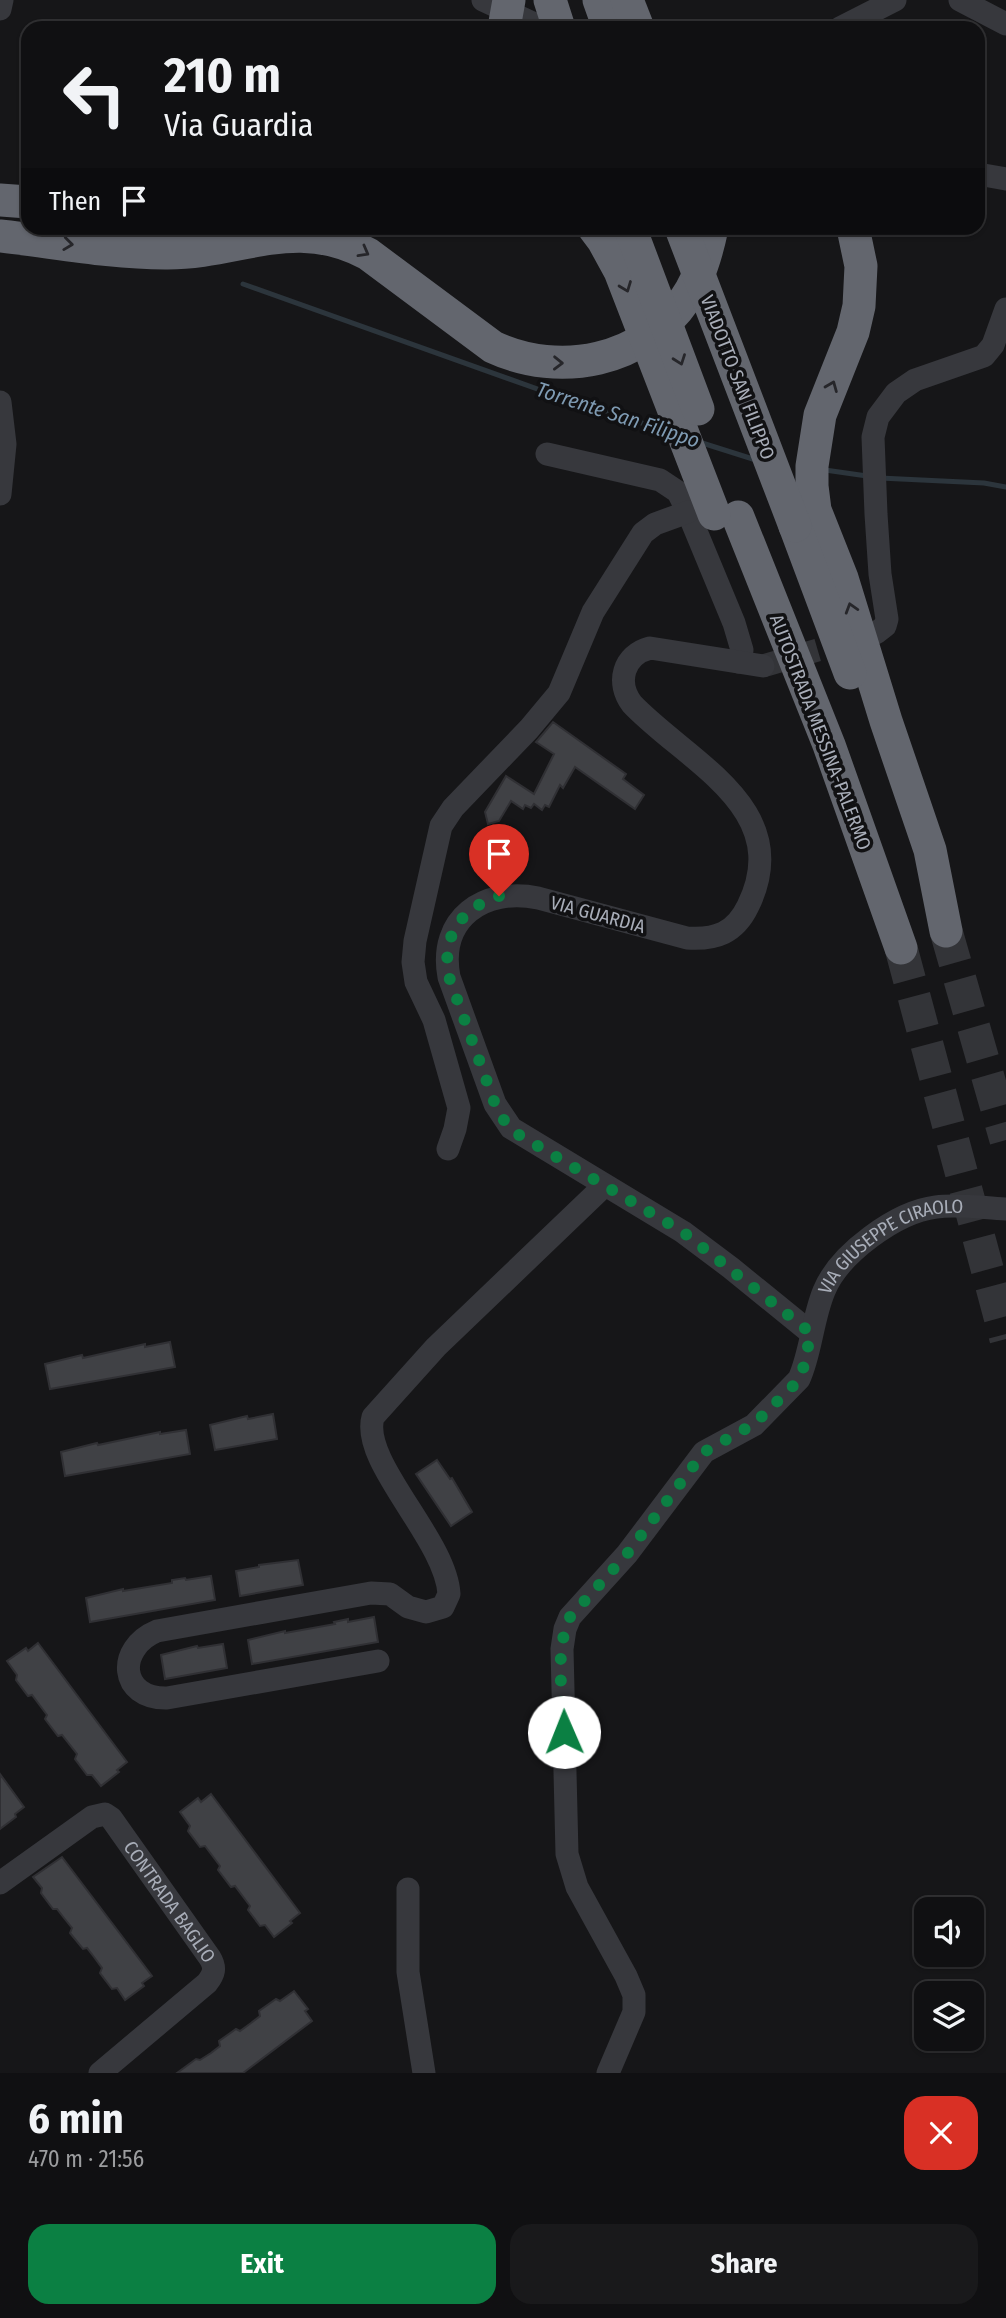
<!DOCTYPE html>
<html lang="en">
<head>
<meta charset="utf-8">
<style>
	body { margin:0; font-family:"Fira Sans Condensed",sans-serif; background:#19191b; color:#f1f3f6; height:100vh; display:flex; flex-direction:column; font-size:26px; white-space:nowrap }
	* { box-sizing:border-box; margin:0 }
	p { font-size:23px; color:#9c9d9f }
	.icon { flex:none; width:38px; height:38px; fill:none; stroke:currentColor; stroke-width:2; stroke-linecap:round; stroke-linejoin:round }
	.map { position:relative; height:2073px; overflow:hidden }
	.panel { display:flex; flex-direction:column; background:#101012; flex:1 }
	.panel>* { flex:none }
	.hud { position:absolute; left:21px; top:21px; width:964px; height:214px; border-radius:21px; box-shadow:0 2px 5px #0004,0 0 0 2px #303032; background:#101012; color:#f1f3f6; overflow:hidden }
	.fabs { position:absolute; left:914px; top:1897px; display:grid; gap:14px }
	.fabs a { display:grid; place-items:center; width:70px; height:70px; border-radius:14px; background:#101012; box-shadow:0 2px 5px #0004,0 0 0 2px #303032; font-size:35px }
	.pin { position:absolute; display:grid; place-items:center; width:60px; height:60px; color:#fff; margin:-72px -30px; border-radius:50% 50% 50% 0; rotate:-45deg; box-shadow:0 0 7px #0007 }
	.pin .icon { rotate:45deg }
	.me { position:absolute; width:77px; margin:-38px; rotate:359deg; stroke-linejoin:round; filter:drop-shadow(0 0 5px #0008) }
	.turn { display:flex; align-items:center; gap:24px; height:147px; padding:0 28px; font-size:32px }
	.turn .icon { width:91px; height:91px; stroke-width:2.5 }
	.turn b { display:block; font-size:49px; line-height:60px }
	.then { display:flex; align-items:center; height:66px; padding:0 28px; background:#0003; gap:14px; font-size:26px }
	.round { display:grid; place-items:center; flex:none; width:74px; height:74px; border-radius:21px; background:#19191b }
	.overview { display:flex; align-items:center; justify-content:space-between; height:119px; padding:0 28px }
	h1 { font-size:42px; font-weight:700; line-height:52px }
	.primary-button { display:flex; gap:14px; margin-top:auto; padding:14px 28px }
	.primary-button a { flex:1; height:80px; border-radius:21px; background:#0b8043; color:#fff; font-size:28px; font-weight:700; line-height:80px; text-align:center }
	.primary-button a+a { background:#19191b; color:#f1f3f6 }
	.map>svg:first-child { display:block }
</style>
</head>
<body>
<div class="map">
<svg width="1006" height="2073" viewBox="0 0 1006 2073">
	<rect width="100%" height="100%" fill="#161618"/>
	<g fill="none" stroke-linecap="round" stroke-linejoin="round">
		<g stroke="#2c353c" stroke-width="5">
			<path d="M243,284l314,112 113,36"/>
			<path d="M699,442l57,18"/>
			<path d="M825,470l42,6"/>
			<path d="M880,478l104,5 22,4"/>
		</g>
	</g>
	<g fill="#404145" stroke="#303034" stroke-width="2">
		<path d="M553,722l73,52 -3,5 21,16 -9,14 -60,-42 -12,21 -3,-3 -11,22 -4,-2 -3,5 -8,-6 -3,4 -6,-3 -2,4 -12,-8 -12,20 -11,3 -3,-12 21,-36 28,18 20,-40 -18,-12z"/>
		<path d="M170,1342l5,25 -125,22 -5,-25 37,-9 1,3 62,-14v3z"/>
		<path d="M273,1414l4,25 -62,11 -5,-25 37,-9 1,3z"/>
		<path d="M186,1430l4,24 -125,22 -4,-24 36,-9 1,2 62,-13v2z"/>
		<path d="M437,1460l13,19 2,-1 20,34 -21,14 -35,-52z"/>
		<path d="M298,1560l5,25 -63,11 -4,-25 23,-4v-2z"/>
		<path d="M211,1576l4,24 -125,22 -4,-24 37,-9v2l49,-8v-3l13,-2 1,2z"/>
		<path d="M374,1617l4,25 -126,22 -4,-24 37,-9v2l50,-9 -1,-2 14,-3v3z"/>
		<path d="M38,1643l89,119 -10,8 2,2 -18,14 -9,-11h-5l-12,-16 2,-5 -15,-19 -4,1 -13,-17 2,-4 -15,-20 -4,1 -12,-16 1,-5 -10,-14 19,-13 2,3z"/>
		<path d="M223,1644l4,24 -62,11 -4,-24 36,-9 1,2z"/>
		<path d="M0,1774l24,33 -9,7 1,3 -16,12z"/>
		<path d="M211,1794l89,119 -10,8 2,2 -18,14 -9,-12 -5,1 -12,-16 2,-4 -15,-20 -4,1 -13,-17 2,-4 -15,-20 -5,1 -12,-16 2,-5 -10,-14 18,-14 3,4z"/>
		<path d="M62,1857l90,119 -10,7 2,3 -19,14 -8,-12 -5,1 -12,-16 2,-5 -8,-11 -7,-9 -4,1 -13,-16 2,-5 -8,-10 -7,-9h-4l-12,-16 1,-5 -9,-11z"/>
		<path d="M294,1991l14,18 -3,2 7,10 -69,52h-66l19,-14 4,1 11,-7 9,-7 -1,-5 17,-12 4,2 11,-8 9,-7 -1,-5 17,-12 4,2z"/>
	</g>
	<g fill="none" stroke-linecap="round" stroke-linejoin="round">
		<path stroke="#333438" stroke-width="23" stroke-dasharray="23 11" stroke-linecap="butt" d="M763,666l89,-26"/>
		<g stroke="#333438" stroke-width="33" stroke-dasharray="33 17" stroke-linecap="butt">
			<path d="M946,931l60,209"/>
			<path d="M901,948l105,391"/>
		</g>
		<g stroke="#37383d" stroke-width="23">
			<path d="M483,0l60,28"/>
			<path d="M960,0l46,24"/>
			<path d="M0,9l2,-9"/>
			<path d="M840,28l55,-28"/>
			<path d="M978,174l28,5"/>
			<path d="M0,402l5,42 -5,50"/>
			<path d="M547,454l113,26 18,12 10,20 46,111 8,27 -3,12"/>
			<path d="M876,633l9,-7 2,-7 -7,-45 -4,-60 -3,-77 5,-20 18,-24 19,-13 69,-24 9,-11 13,-36"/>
			<path d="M763,666l-113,-18c-27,7 -34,35 -18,56 55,58 164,104 116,202 -13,27 -32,34 -61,32l-149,-40c-54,-11 -100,20 -89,79l46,127 16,24 172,104 48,36 80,65"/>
			<path d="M448,1149l7,-20 4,-21 -25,-88 -18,-38 -3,-20 2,-21 26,-115 12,-18 76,-79 30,-36 34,-81 50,-79 12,-9 33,-12"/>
			<path d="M378,1661l-211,37c-48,1 -51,-50 -10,-67l214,-38 19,1 18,13 18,5 17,-5 6,-13c-3,-55 -89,-132 -76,-177l63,-70 168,-161"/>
			<path id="s1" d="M0,1883l92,-66 13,-3 6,4 99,140c6,10 4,16 -3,25l-107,90"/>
			<path d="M408,1889v83l16,101"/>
			<path id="s2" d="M608,2073l26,-61v-17l-8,-19 -49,-89 -10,-33 -5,-205 3,-20 5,-12 57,-63 77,-102 50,-27 45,-46c12,-26 13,-59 25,-88 15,-37 72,-79 112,-84 23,-3 47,1 70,2"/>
		</g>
		<g stroke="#63666e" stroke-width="33">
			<path d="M550,0l9,28"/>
			<path d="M599,0l10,28"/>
			<path d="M627,0l11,28"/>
			<path d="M0,200l28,2"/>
			<path d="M853,228l8,38 -2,40 -6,26 -33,83 -8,51v20l3,24 27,68 44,143 44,129 16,81"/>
			<path d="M0,236c54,6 110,17 165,17 75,1 129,-39 203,1l125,93c67,31 150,15 193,-49 14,-20 21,-46 26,-70"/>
			<path d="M738,517l91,228 72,203"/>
			<path d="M795,526l55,147"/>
		</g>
		<g stroke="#63666e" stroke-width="33">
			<path d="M504,28l5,-28"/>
			<path d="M594,228l9,12 17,31 94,243"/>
			<path d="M630,228l68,181"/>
			<path d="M681,228l114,298"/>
		</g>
	</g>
	<defs><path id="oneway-chevron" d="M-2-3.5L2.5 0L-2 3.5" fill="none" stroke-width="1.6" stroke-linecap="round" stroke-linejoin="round" transform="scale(1.75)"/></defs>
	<g stroke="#26262a">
		<use href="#oneway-chevron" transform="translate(68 244) rotate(7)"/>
		<use href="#oneway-chevron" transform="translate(364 252) rotate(29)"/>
		<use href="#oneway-chevron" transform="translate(626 287) rotate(69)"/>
		<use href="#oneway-chevron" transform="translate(680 360) rotate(70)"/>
		<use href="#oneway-chevron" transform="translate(558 363) rotate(1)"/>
		<use href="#oneway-chevron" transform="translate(832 386) rotate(-68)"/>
		<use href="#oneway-chevron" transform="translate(851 608) rotate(-107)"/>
	</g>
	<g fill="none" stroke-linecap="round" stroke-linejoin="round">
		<path stroke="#0b8043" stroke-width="12" stroke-dasharray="0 21.6" d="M499,896c-38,12 -58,40 -50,81l46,127 10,18 14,13 164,97 128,101 -8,36 -10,17 -39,38 -50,28 -77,102 -57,63c-16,34 -7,79 -6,115"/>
	</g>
	<g text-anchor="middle" stroke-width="7" stroke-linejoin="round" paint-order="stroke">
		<g font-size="19" fill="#a8adb8" stroke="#111113">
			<text transform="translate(738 377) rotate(69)" y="7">VIADOTTO SAN FILIPPO</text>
			<text transform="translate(821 732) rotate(69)" y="7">AUTOSTRADA MESSINA-PALERMO</text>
			<text transform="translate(598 914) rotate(15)" y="7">VIA GUARDIA</text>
			<text dy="7" stroke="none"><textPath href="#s2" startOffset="989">VIA GIUSEPPE CIRAOLO</textPath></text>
			<text dy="7" stroke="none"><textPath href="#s1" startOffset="236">CONTRADA BAGLIO</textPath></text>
		</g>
		<g font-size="21" font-style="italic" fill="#7f9bb3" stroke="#111113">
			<text transform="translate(618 415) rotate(18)" y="7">Torrente San Filippo</text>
		</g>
	</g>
</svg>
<div class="fabs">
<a><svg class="icon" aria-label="sound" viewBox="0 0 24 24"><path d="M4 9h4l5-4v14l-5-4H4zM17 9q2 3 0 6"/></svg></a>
<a><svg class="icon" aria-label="layers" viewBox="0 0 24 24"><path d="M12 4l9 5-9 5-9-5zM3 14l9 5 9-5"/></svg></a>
</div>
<div class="pin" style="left:499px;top:896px;background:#d93025"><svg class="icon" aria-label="arrive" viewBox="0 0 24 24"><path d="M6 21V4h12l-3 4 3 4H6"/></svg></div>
<svg class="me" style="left:564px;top:1732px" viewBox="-20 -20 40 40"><circle r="19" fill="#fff"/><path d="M0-13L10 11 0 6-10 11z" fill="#0b8043"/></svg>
<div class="hud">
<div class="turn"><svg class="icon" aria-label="left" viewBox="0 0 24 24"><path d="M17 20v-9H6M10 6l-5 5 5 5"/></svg><div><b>210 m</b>Via Guardia</div></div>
<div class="then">Then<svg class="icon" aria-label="arrive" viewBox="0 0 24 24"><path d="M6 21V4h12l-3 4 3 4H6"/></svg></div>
</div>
</div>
<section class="panel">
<div class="overview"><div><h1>6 min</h1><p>470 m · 21:56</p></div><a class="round" style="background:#d93025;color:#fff"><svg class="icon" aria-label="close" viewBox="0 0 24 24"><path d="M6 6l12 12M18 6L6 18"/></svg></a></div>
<div class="primary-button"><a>Exit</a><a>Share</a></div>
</section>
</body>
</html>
